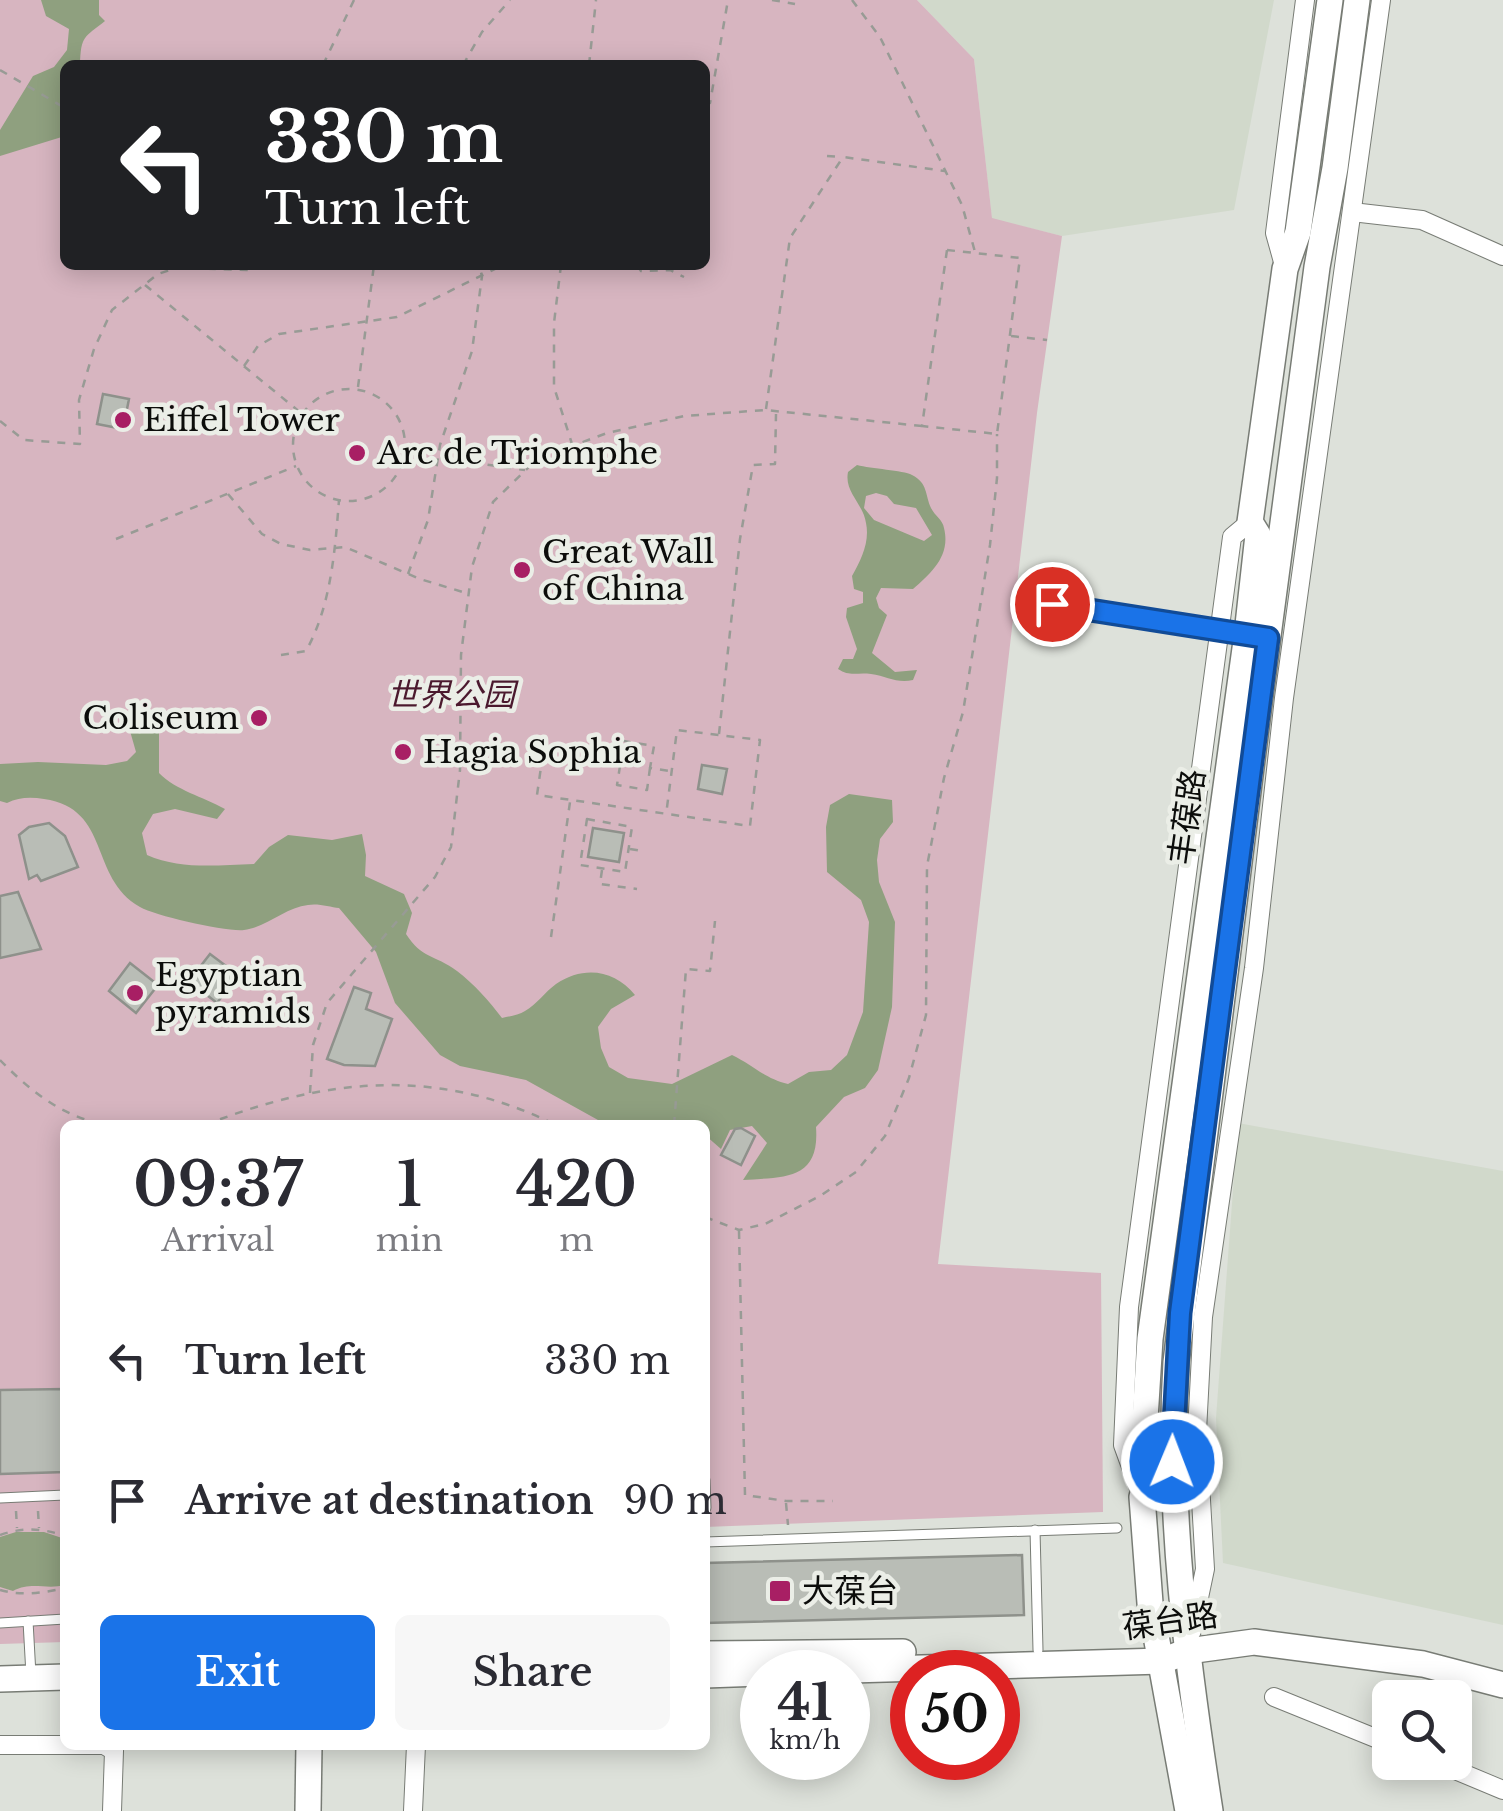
<!DOCTYPE html>
<html lang="en">
<head>
<meta charset="utf-8">
<style>
	body { margin:0; font-family:"Libre Baskerville","Noto Sans SC",serif; background:#f7f7f7; color:#2b2b33; height:100vh; display:flex; flex-direction:column; font-size:38px; white-space:nowrap }
	* { box-sizing:border-box; margin:0 }
	p { font-size:32px; color:#7c7c81 }
	.icon { flex:none; width:55px; height:55px; fill:none; stroke:currentColor; stroke-width:2; stroke-linecap:round; stroke-linejoin:round }
	.map { position:relative; flex:1; overflow:hidden }
	.drawer { position:absolute; left:60px; top:1120px; width:650px; height:630px; display:flex; flex-direction:column; background:#fff; border-radius:15px; box-shadow:0 5px 25px #0003 }
	.drawer>* { flex:none }
	.guide { position:absolute; left:60px; top:60px; width:650px; height:210px; border-radius:15px; box-shadow:0 5px 25px #0003; background:#202124; color:#fff; overflow:hidden }
	.buttons { position:absolute; left:1372px; top:1680px; display:grid; gap:20px }
	.buttons a { display:grid; place-items:center; width:100px; height:100px; border-radius:15px; background:#fff; box-shadow:0 5px 25px #0003; font-size:50px }
	.speed { position:absolute; left:740px; top:1650px; display:flex; gap:20px; font-size:50px; font-weight:700; text-align:center }
	.speed>* { display:grid; place-content:center; width:130px; height:130px; border-radius:50%; background:#fff; box-shadow:0 5px 25px #0003; line-height:1 }
	.speed small { font-size:25px; font-weight:400 }
	.speed .limit { border:15px solid #d22; background:#fff; color:#111 }
	.pin { position:absolute; display:grid; place-items:center; width:85px; height:85px; color:#fff; margin:-42px; border:5px solid #fff; border-radius:50%; box-shadow:0 2px 10px #0007 }
	.me { position:absolute; width:110px; margin:-55px; rotate:1deg; stroke-linejoin:round; filter:drop-shadow(0 0 8px #0008) }
	.turn { display:flex; align-items:center; gap:35px; height:210px; padding:0 40px; font-size:45px }
	.turn .icon { width:130px; height:130px; stroke-width:2.5 }
	.turn b { display:block; font-size:70px; line-height:85px }
	.eta { display:flex; justify-content:space-evenly; align-items:center; height:170px; text-align:center }
	.eta b { font-size:60px; font-weight:600; line-height:70px }
	.button { display:flex; gap:20px; margin-top:auto; padding:20px 40px }
	.button a { flex:1; height:115px; border-radius:15px; background:#1a73e8; color:#fff; font-size:40px; font-weight:600; line-height:115px; text-align:center }
	.button a+a { background:#f7f7f7; color:#2b2b33 }
	ul { padding:0; list-style:none }
	li { display:flex; align-items:center; gap:30px; height:140px; padding:0 40px }
	li div { flex:1 }
	li b { display:block; font-size:38px }
	li em { font-style:normal }
	.map>svg:first-child { display:block }
</style>
</head>
<body>
<div class="map">
<svg width="1503" height="1811" viewBox="0 0 1503 1811">
	<rect width="100%" height="100%" fill="#dde1da"/>
	<g fill="#d1d9cb">
		<path d="M917,0h357l-40,210 -172,26 -70,-17 -18,-160z"/>
		<path d="M1238,1123l265,48v454l-280,-62 -7,-145z"/>
	</g>
	<path fill="#d7b5c0" fill-rule="evenodd" d="M0,0h917l57,59 18,159 70,18 -25,177 -99,851 163,9 2,239 -398,15v-402h-640v517l-65,2zM65,65h640v200h-640z"/>
	<g fill="#8fa07f" fill-rule="evenodd">
		<path d="M41,0h58v15l6,6c-21,17 -24,14 -25,44h-15v71l-65,20v-26l33,-54 21,-9 13,-17 2,-21 -23,-13z"/>
		<path d="M857,465c14,4 46,5 55,10 16,8 13,20 19,33 4,8 12,12 13,20 7,28 -13,45 -31,61l-32,-1 -5,10 3,10 8,7 -15,38 23,19 22,-2 -4,10c-16,4 -26,-4 -42,-6 -14,-2 -21,3 -33,-5l5,-10h10l4,-10 -11,-32 1,-9 16,-5v-11l-9,-3 -2,-13c9,-16 18,-34 14,-53 -3,-20 -22,-31 -18,-51zM876,493l11,3 7,8 22,4 16,27 -8,6 -50,-21 -10,-12 2,-12z"/>
		<path d="M145,714l14,16v43c18,18 43,23 66,36l-8,10 -42,-10 -22,5 -11,19 5,22c34,15 70,10 107,9l15,-17 19,-12 44,5 30,-6 4,21 -1,21 39,18 8,19 -6,21c16,25 28,20 51,37 17,13 32,30 45,47 8,-2 17,-3 23,-7 12,-7 20,-19 31,-27 28,-19 59,-14 79,11l-24,14 -13,18 3,21 8,19 19,11 44,6 60,-29c21,10 33,24 56,29l21,-12 22,-2 16,-15 16,-43 6,-90 -8,-22 -34,-28 -1,-45 4,-22 19,-11 43,6 1,22 -13,17 -3,21 2,22 16,40 -3,85 -14,63 -13,18 -21,9 -28,30c4,53 -31,50 -73,53l24,-37 -15,-17 -22,4 -9,19 -16,-14v-10h-98l-81,-45 -66,-14 -20,-11 -45,-52 -19,-51 -37,-44c-9,-1 -21,-5 -31,-3 -22,2 -41,22 -64,25 -18,2 -88,-14 -104,-23 -52,-30 -28,-98 -96,-108 -13,-2 -25,-2 -37,4l-7,-2v-37l38,-2 68,3 21,-4 9,-9 -6,-21z"/>
		<path d="M16,1532h28l21,7v46c-20,5 -33,-4 -52,6l-13,-4v-50z"/>
	</g>
	<g fill="#b9bdb6" stroke="#8e918b" stroke-width="2.5">
		<path d="M103,394l26,5 -6,30 -26,-5z"/>
		<path d="M702,765l25,4 -5,25 -24,-5z"/>
		<path d="M49,823l16,13 13,31 -37,14 -4,-6 -8,4 -10,-44 10,-8z"/>
		<path d="M593,828l31,5 -5,29 -31,-5z"/>
		<path d="M18,892l23,57 -41,9v-62z"/>
		<path d="M210,954l28,21 -21,28 -28,-22z"/>
		<path d="M130,963l28,22 -22,28 -27,-22z"/>
		<path d="M354,987l17,6 -5,16 26,10 -17,47 -31,-1 -17,-6z"/>
		<path d="M741,1128l14,8 -14,29 -20,-10 14,-26z"/>
		<path d="M65,1389v83l-65,2v-84z"/>
		<path d="M1022,1555l2,60 -319,8v-60z"/>
	</g>
	<g fill="none" stroke-linecap="round" stroke-linejoin="round">
		<defs>
			<g id="lane">
				<path d="M1052,604l190,29"/>
				<path d="M705,1480l1,28"/>
				<path d="M0,1498l65,-3"/>
				<path d="M1035,1530l3,120"/>
				<path d="M705,1542l412,-14"/>
				<path d="M28,1621l3,54"/>
				<path d="M0,1623l65,-4"/>
			</g>
			<g id="street">
				<path d="M1352,212l70,8 81,36"/>
				<path d="M1285,269l-10,-36 30,-233"/>
				<path d="M1142,1497l-19,-52 6,-138 103,-770 18,-15"/>
				<path d="M1192,1631l13,-62 -8,-138 6,-114 51,-349 30,-270 97,-698"/>
				<path d="M1274,1697l116,47"/>
				<path d="M0,1745h104l10,6 -2,60"/>
				<path d="M1436,1762l67,28"/>
				<path d="M413,1811l3,-66"/>
			</g>
			<g id="secondary">
				<path d="M705,1654l198,-2"/>
				<path d="M781,1672l381,-11 26,-10 66,-9 169,22 80,21"/>
				<path d="M705,1675l57,-2"/>
				<path d="M0,1679l65,-2"/>
				<path d="M308,1811l1,-66"/>
				<path d="M1188,1811l-38,-208 -8,-106 5,-15 -3,-47 6,-96 97,-705 11,-99 -8,-13 35,-253 13,-37 32,-232"/>
				<path d="M1210,1811c-23,-149 -43,-298 -34,-449l84,-666 57,-429 18,-99 22,-168"/>
			</g>
		</defs>
		<use href="#lane" stroke="#787c75" stroke-width="11"/>
		<use href="#street" stroke="#787c75" stroke-width="20"/>
		<use href="#secondary" stroke="#787c75" stroke-width="28"/>
		<g stroke="#989b95" stroke-width="2.5" stroke-dasharray="8 8" stroke-linecap="butt">
			<path d="M772,0l23,4"/>
			<path d="M852,0l28,37 82,168 13,47"/>
			<path d="M323,65l31,-65"/>
			<path d="M463,65l19,-33 28,-32"/>
			<path d="M589,65l7,-65"/>
			<path d="M0,70l65,38"/>
			<path d="M705,102l5,1 18,-103"/>
			<path d="M827,156l14,1"/>
			<path d="M947,250l73,8 -23,176 -75,-8z"/>
			<path d="M561,265l-7,58v64l18,57"/>
			<path d="M637,265l4,6 29,-1 14,7"/>
			<path d="M145,285l156,128"/>
			<path d="M1011,336l36,4"/>
			<path d="M244,366l14,-20 21,-12 118,-17 106,-52"/>
			<path d="M358,387l16,-122"/>
			<circle cx="349" cy="445" r="56"/>
			<path d="M766,409l24,-171 53,-81 102,14"/>
			<path d="M0,421l24,19 56,4 -1,-44 15,-51 18,-39 46,-36 18,-6 76,2 15,-5"/>
			<path d="M440,458l85,12"/>
			<path d="M228,494l34,40 19,10 29,6 35,-3 75,32 46,14"/>
			<path d="M116,539l180,-73"/>
			<path d="M408,574l20,-54 12,-75 32,-94 10,-75 -3,-11"/>
			<path d="M281,655l25,-4c25,-45 29,-100 33,-151"/>
			<path d="M719,734l21,-195 13,-74 22,-1 1,-50"/>
			<path d="M620,765l-77,-12 -6,42 213,31 10,-86 -83,-10 -11,85"/>
			<path d="M650,768l-3,22 -30,-5 7,-44 30,5 -4,22 20,3"/>
			<path d="M587,819l45,8 -7,45 -45,-7z"/>
			<path d="M630,849l12,2"/>
			<path d="M602,870l-2,14 37,5"/>
			<path d="M551,937l19,-135"/>
			<path d="M0,1060c30,31 66,60 110,65"/>
			<path d="M310,1093l3,-48 14,-42 108,-126 16,-30 9,-77 1,-115 11,-88 21,-65 44,-43 70,-26 77,-17 81,-6 157,16"/>
			<path d="M205,1125c120,-47 232,-59 351,0"/>
			<path d="M674,1125l12,-156 24,2 5,-50"/>
			<path d="M705,1217l34,13 26,-6 55,-28 36,-24 29,-36 24,-58 17,-63 1,-149 17,-88 19,-66 27,-167 7,-67v-44"/>
			<path d="M739,1231l6,264 41,6h47"/>
			<path d="M786,1503l2,22"/>
			<path d="M16,1511l1,17"/>
			<path d="M38,1511l1,17"/>
			<path d="M0,1535c23,-8 42,-7 65,1"/>
			<path d="M0,1590c21,6 44,3 65,-2"/>
		</g>
		<use href="#lane" stroke="#fff" stroke-width="9"/>
		<use href="#street" stroke="#fff" stroke-width="18"/>
		<use href="#secondary" stroke="#fff" stroke-width="25"/>
	</g>
	<g fill="none" stroke-linecap="round" stroke-linejoin="round">
		<defs>
			<path id="route" d="M1052,604l216,34 -88,675 -8,149"/>
		</defs>
		<use href="#route" stroke="#114b97" stroke-width="25"/>
		<use href="#route" stroke="#1a73e8" stroke-width="18"/>
	</g>
	<g fill="#a81f64" stroke="#ebeee7" stroke-width="4">
		<circle cx="123" cy="420" r="10"/>
		<circle cx="357" cy="453" r="10"/>
		<circle cx="522" cy="570" r="10"/>
		<circle cx="259" cy="718" r="10"/>
		<circle cx="403" cy="752" r="10"/>
		<circle cx="135" cy="993" r="10"/>
		<rect x="768" y="1579" width="24" height="24" rx="5"/>
	</g>
	<g text-anchor="middle" stroke-width="9" stroke-linejoin="round" paint-order="stroke">
		<g font-size="32" fill="#0c0d0b" stroke="#ebeee7" text-anchor="start">
			<text x="143" y="431">Eiffel Tower</text>
			<text x="377" y="464">Arc de Triomphe</text>
			<text x="542" y="563">Great Wall<tspan x="542" dy="37">of China</tspan></text>
			<text x="239" y="729" text-anchor="end">Coliseum</text>
			<text x="423" y="763">Hagia Sophia</text>
			<text x="155" y="986">Egyptian<tspan x="155" dy="37">pyramids</tspan></text>
			<text x="802" y="1602">大葆台</text>
		</g>
		<g font-size="32" font-style="italic" fill="#4b192e" stroke="#ebeee7">
			<text x="451" y="706">世界公园</text>
		</g>
		<g font-size="32" fill="#0c0d0b" stroke="#ebeee7">
			<text transform="translate(1187 817) rotate(-82)" y="11">丰葆路</text>
			<text transform="translate(1170 1621) rotate(-8)" y="11">葆台路</text>
		</g>
	</g>
</svg>
<div class="buttons">
<a><svg class="icon" aria-label="search" viewBox="0 0 24 24"><circle cx="10" cy="10" r="6"/><path d="M15 15l6 6"/></svg></a>
</div>
<div class="speed"><div>41<small>km/h</small></div><div class="limit">50</div></div>
<div class="pin" style="left:1052px;top:604px;background:#d93025"><svg class="icon" aria-label="arrive" viewBox="0 0 24 24"><path d="M6 21V4h12l-3 4 3 4H6"/></svg></div>
<svg class="me" style="left:1172px;top:1462px" viewBox="-20 -20 40 40"><circle r="17" fill="#1a73e8" stroke="#fff" stroke-width="3"/><path d="M0-11L8 9 0 5-8 9z" fill="#fff"/></svg>
<div class="guide">
<div class="turn"><svg class="icon" aria-label="left" viewBox="0 0 24 24"><path d="M17 20v-9H6M10 6l-5 5 5 5"/></svg><div><b>330 m</b>Turn left</div></div>
</div>
<section class="drawer">
<div class="eta">
<div><b>09:37</b><p>Arrival</p></div>
<div><b>1</b><p>min</p></div>
<div><b>420</b><p>m</p></div>
</div>
<ul>
<li><svg class="icon" aria-label="left" viewBox="0 0 24 24"><path d="M17 20v-9H6M10 6l-5 5 5 5"/></svg><div><b>Turn left</b></div><em>330 m</em></li>
<li><svg class="icon" aria-label="arrive" viewBox="0 0 24 24"><path d="M6 21V4h12l-3 4 3 4H6"/></svg><div><b>Arrive at destination</b></div><em>90 m</em></li>
</ul>
<div class="button"><a>Exit</a><a>Share</a></div>
</section>
</div>
</body>
</html>
